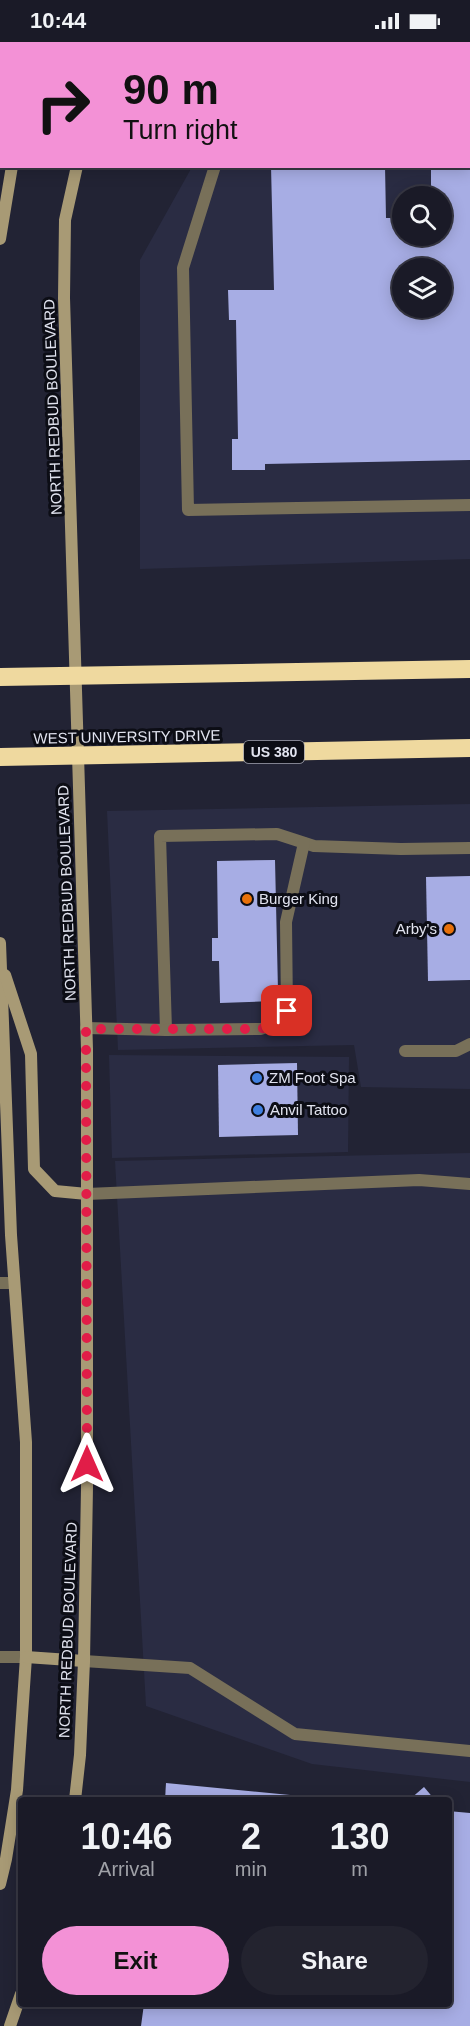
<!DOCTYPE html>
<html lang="en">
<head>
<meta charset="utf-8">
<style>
	body { margin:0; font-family:Arial,sans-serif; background:#23232f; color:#f1f3f6; height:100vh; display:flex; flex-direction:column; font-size:22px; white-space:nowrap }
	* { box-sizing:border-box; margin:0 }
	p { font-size:20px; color:#9fa1a7 }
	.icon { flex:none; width:33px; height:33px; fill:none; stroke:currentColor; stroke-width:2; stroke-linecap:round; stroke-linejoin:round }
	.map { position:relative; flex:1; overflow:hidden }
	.drawer { position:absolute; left:18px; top:1755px; width:434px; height:210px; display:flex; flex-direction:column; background:#1a1a27; border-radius:6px; box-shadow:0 3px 15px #0003,0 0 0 2px #383844 }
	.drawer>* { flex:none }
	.top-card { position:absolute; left:0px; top:0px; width:471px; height:126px; box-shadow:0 3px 15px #0003,0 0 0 2px #383844; background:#f391d6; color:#111; overflow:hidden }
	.controls { position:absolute; left:392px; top:144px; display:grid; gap:12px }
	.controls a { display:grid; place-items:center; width:60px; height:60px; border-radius:50%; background:#1a1a27; box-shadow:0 3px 15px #0003,0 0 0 2px #383844; font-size:30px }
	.pin { position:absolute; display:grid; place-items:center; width:51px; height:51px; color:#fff; margin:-26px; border-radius:12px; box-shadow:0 3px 9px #0006 }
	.me { position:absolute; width:66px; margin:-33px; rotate:0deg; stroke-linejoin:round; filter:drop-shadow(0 0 4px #0008) }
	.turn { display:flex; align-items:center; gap:21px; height:126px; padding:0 24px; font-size:27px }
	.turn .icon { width:78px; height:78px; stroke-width:2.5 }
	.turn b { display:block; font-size:42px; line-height:51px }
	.eta { display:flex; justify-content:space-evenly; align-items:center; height:102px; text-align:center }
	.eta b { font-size:36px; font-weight:600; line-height:42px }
	.action { display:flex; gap:12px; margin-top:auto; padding:12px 24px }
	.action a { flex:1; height:69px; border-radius:36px; background:#f391d6; color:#111; font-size:24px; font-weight:600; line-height:69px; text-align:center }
	.action a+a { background:#23232f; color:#f1f3f6 }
	.status { display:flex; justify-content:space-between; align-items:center; height:42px; padding:0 30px; background:#1a1a27; direction:ltr }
	.status svg { height:16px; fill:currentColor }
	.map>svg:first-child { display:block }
</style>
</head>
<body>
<div class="status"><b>10:44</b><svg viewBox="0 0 49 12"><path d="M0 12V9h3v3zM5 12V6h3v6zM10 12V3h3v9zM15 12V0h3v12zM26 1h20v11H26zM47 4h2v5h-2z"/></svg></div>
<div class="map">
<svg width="470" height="1984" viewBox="0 0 470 1984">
	<rect width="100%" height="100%" fill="#222334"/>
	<g fill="#2a2c43" fill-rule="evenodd">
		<path d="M262,0h208v517l-330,10v-309l52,-93 278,-1v-122l-209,-1zM402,154h39v40h-39zM402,226h39v40h-39z"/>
		<path d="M470,762v285l-109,-2 -7,-42 -236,5 -11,-239z"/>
		<path d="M109,1013l240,2 -1,95 -236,6z"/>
		<path d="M470,1111v629l-158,-18 -166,-58 -31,-545z"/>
	</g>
	<g fill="#a7ade4" fill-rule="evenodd">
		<path d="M271,124h114l1,52h16v18h39v-40h-10v-30h39v294l-205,4v6h-33v-31h6l-2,-119h-7l-1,-30h46zM402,226h39v40h-39z"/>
		<path d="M275,818l3,131h-5v10l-53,2 -1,-42h-7v-23h6l-1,-77z"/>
		<path d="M470,834v104l-42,1 -2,-104z"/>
		<path d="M297,1021l1,72 -79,2 -1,-72z"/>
		<path d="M166,1741l155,15v2h-156z"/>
		<path d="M424,1745l11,13h-26z"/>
		<path d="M448,1769l22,2v213h-329l3,-22h304z"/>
	</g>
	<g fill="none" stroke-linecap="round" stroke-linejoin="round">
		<g stroke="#787059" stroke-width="12">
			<path d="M193,0l3,2"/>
			<path d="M275,2l1,-2"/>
			<path d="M215,124l-32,102 5,242 282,-5"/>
			<path d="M86,986l80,2 -6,-194 117,-2 37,12 87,3 69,-1"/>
			<path d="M166,988l95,-1 16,-6 10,-12 -1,-89 18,-79"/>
			<path d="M405,1009h51l14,-7"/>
			<path d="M87,1152l332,-14 51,4"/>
			<path d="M0,1241h14"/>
			<path d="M0,1615h26"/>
			<path d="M84,1619l106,7 105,66 175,17"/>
		</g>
		<g stroke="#a89a75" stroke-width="12">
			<path d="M52,2l1,-2"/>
			<path d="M120,2l1,-2"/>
			<path d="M0,197l12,-73"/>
			<path d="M0,901l11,292 15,207v215l-9,133 -11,69 -6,25"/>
			<path d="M5,933l26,79 3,115 21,22 32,3"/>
			<path d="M26,1615l58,4"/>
			<path d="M75,1758l5,-45 4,-94 3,-174v-438l-23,-751 1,-78 12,-54"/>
			<path d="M10,1984l11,-32"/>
		</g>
		<g stroke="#efd99f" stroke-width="18">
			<path d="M0,635l470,-8"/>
			<path d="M0,715l470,-9"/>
		</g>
	</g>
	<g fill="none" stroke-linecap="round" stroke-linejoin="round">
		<path stroke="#e11d48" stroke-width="10" stroke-dasharray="0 18" d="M87,1422l-1,-435h175l16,-6 10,-12"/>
	</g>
	<g fill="#e8710a" stroke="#0c0d15" stroke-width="2">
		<circle cx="247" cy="857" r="6"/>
		<circle cx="449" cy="887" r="6"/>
	</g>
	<g fill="#3f7fe0" stroke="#0c0d15" stroke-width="2">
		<circle cx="257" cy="1036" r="6"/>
		<circle cx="258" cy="1068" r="6"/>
	</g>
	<g text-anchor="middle" stroke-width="6" stroke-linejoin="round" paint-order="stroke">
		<rect fill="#0c0d15" stroke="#a1a3ae" stroke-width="1.5" x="244" y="699" width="60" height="22" rx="4.5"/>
		<g font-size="14" font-weight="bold" fill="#e1e3ef">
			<text x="274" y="715">US 380</text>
		</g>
		<g font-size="15" fill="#e1e3ef" stroke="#0c0d15">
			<text transform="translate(53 365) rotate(-92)" y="5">NORTH REDBUD BOULEVARD</text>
			<text transform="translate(127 695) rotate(-1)" y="5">WEST UNIVERSITY DRIVE</text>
			<text transform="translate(67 851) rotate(-92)" y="5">NORTH REDBUD BOULEVARD</text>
			<text transform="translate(68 1588) rotate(-88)" y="5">NORTH REDBUD BOULEVARD</text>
		</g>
		<g font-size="15" fill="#e1e3ef" stroke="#0c0d15" text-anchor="start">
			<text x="259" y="862">Burger King</text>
			<text x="437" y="892" text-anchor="end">Arby's</text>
			<text x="269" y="1041">ZM Foot Spa</text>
			<text x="270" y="1073">Anvil Tattoo</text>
		</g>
	</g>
</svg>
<div class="controls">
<a><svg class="icon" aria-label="search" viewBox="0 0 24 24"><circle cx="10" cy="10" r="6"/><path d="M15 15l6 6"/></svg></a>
<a><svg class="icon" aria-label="layers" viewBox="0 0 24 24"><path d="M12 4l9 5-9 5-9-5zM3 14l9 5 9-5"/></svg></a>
</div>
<div class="pin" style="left:287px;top:969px;background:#d93025"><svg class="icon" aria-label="arrive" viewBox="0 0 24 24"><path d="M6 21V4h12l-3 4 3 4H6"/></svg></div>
<svg class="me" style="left:87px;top:1422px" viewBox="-20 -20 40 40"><path d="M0-17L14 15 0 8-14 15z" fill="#e11d48" stroke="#fff" stroke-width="4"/></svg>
<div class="top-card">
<div class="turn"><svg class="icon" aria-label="right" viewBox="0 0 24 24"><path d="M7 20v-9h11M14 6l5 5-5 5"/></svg><div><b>90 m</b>Turn right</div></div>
</div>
<section class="drawer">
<div class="eta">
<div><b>10:46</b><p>Arrival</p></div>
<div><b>2</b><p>min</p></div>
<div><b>130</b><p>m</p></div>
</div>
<div class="action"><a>Exit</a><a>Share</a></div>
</section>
</div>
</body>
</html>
